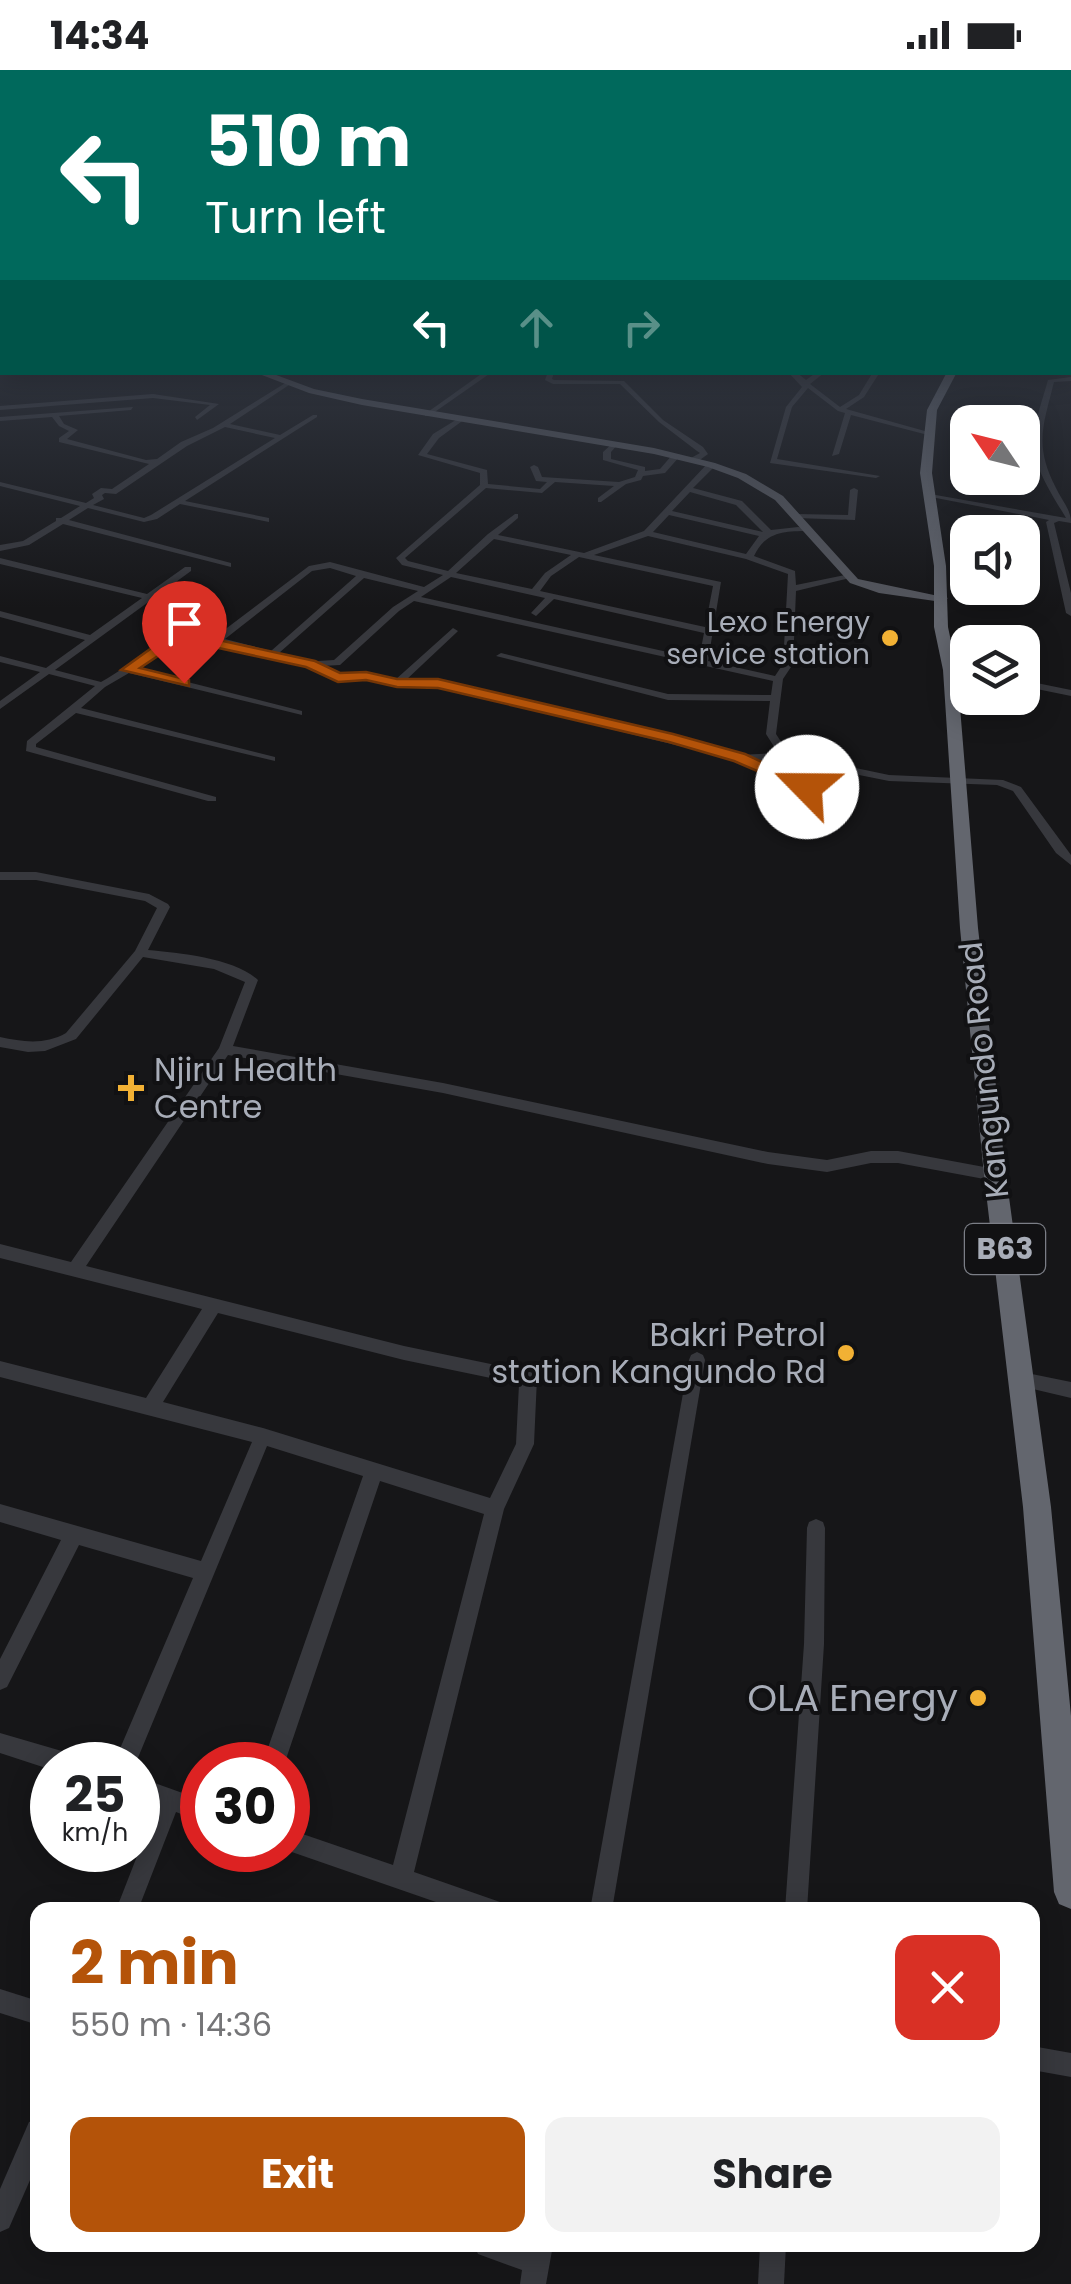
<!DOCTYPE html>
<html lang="en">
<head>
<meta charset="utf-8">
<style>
	body { margin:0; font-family:Poppins,sans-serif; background:#f2f2f2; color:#202124; height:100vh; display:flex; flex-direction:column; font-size:38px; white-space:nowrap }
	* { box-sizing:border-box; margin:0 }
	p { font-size:32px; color:#757577 }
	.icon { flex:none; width:55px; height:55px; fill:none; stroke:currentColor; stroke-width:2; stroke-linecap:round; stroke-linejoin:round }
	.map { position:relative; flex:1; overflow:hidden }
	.sheet { position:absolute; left:30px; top:1832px; width:1010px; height:350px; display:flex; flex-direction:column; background:#fff; border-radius:20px; box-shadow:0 5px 25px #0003 }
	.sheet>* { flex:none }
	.hud { position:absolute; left:0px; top:0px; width:1072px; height:305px; box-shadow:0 5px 25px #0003; background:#00695c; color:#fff; overflow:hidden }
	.needle { width:65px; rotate:305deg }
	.buttons { position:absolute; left:950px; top:335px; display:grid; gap:20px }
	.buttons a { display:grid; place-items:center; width:90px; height:90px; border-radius:20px; background:#fff; box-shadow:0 5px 25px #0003; font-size:50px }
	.speed { position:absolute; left:30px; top:1672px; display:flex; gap:20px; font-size:50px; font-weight:700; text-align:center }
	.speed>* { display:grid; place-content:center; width:130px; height:130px; border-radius:50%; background:#fff; box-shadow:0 5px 25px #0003; line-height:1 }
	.speed small { font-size:25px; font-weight:400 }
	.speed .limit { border:15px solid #d22; background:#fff; color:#111 }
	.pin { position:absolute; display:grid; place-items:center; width:85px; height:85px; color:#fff; margin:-102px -42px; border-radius:50% 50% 50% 0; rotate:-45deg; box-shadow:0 0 10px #0007 }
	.pin .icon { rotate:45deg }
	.me { position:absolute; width:110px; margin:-55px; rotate:293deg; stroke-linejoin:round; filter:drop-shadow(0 0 8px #0008) }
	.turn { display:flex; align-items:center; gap:35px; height:210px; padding:0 40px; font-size:45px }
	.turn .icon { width:130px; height:130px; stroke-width:2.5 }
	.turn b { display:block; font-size:70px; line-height:85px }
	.lanes { display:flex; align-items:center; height:95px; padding:0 40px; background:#0003; justify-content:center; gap:50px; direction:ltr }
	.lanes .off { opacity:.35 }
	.round { display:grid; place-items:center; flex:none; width:105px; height:105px; border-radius:20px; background:#f2f2f2 }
	.head { display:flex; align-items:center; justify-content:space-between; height:170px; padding:0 40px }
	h1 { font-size:60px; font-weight:700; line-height:75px; color:#b45309 }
	.cta { display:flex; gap:20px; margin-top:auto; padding:20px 40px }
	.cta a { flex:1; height:115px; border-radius:20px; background:#b45309; color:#fff; font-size:40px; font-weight:700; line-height:115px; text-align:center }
	.cta a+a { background:#f2f2f2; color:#202124 }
	.status { display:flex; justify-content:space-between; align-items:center; height:70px; padding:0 50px; background:#fff; direction:ltr }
	.status svg { height:28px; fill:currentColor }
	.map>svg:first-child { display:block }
</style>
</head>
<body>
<div class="status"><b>14:34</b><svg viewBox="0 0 49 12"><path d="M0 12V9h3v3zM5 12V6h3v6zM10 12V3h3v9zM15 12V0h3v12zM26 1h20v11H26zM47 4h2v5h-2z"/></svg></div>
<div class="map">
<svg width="1071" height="2214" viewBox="0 0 1071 2214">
	<rect width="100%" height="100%" fill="#161618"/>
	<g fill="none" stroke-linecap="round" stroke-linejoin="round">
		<rect fill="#2c353c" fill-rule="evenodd" x="1070" y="258" width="1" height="7"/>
		<g fill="#37383d" fill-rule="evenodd">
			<rect x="1070" y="281" width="1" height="4"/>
			<path d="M2,290v4l-2,1v-4z"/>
			<path d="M484,302h8l-63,44h-4v-2z"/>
			<path d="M548,302h6l-2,7 2,1 70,1 39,39 40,27 5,7 -11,8h-6v-4l9,-5 -3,-2 -38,-29 -39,-38h-67l-8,-4z"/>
			<path d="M788,302h8l10,8 11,-8h8l-15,12 30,23 19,-12 14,-23h7l-16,25 -18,12 86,24 -4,2 -77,-20 -12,39 -7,2 13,-43 -7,-2 -30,-23 -16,19 -15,52 103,17 -4,2 -106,-15 16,-56 16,-20z"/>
			<path d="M1071,307v4l-17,1c-11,44 -20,63 2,106 6,13 15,21 15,35l-12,-2 -5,2 17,70v23l-5,-3 -20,-91 3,-2 -123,-24 4,-2 136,24c-14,-24 -36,-55 -32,-83 2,-18 9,-37 14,-55z"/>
			<path d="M287,312l2,3 -59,39 50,11 33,-20h4v2l-132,84 84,17v4l-89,-18 -23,15 -13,3 -56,-14 -19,12 162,43v4l-168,-43 -34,21 -29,6v-6l23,-4 33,-20v-3h5l19,-12 -80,-20v-4l86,21 8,-5 -2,-4 9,-6 11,1 37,-25 -90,-22v-4l10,-7 -10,-5 -7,-9 -52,4v-4l133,-10 -2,3 -72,6 5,8 14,6 -11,9 79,21 11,-1 24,-17 32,-14zM225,357l50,11 -124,77 -7,3 -51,-13 11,-6 -2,-4 3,-2 11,1 71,-48z"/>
			<path d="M153,324l66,10 -22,16 -2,-3 15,-12 -57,-7 -153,12v-4z"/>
			<path d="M459,348l6,1 -26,19 -12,16 60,16 1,14 52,5 7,-7 -11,-1 -6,-14 4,-2 4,2 4,10 77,5 16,-5 3,-7 -35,-10v-8l11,-10 4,2 -7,8v7l34,8v4l15,-2 13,-15 7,2 -15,17 -22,3 -2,4 -15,4 -25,18h-3v-4l16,-12 -59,-4 -13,11 -56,-5 -81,70 3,3 40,10 40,-37 27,-20h3v4l-20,17 86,18 60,-22 64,-68h6v4l-21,21 49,13 29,29 27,-3 14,2 -4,2c-24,0 -43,1 -54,25l41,15 1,14 54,-11 4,3 -58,14 -3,73 -10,15 -7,55 13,20 100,21 114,5 18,7 50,68v10l-15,-12 -43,-62 -16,-6 -108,-4 -45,-9 -9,14 -32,3 -62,-28 -303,-74 -41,-1 -31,-7 -28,2 -32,-16 -76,-19 -39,-5 -25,8 -30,20 166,42v4l-173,-42 -24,14 -24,21 194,49v4l-199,-48 -40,31v3l180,50v4h-8l-182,-50 1,-10 68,-55 -46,-12 -49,35v-8l40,-29 -40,-10v-6l46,12 39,-28 -85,-23v-6l90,24 52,-37 -142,-34v-6l147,36 38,-27h6v4l-136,99 46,12c40,-23 65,-52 114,-45l94,-71 21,-4 94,25 19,-12 -41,-10 -6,-7 84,-73v-12l-62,-18 15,-21zM690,422l46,13 27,27 -91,-21zM669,445l90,21 -13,18 -93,-22zM648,466l98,23 42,15 -5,90 -8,12 -67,-15 13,-79 -127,-27zM494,469l77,16 -26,18 -13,16 -76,-16zM579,487l134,29 -8,41 -165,-36 11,-15zM330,498l26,8 -85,75 -46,-12 87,-68zM451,507l94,21 -14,15 5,3 18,-17 150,34 -5,26 -278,-62zM364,508l54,13 -25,16 -59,53 -16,1 -39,-8zM414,531l359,80 -2,14 -103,-1 -167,-41 -5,3 172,44 102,1 -4,33 12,19 -39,2 -301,-74 -32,-1 50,-47 2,-2 -5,-3 -58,52 -29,-7 -26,2 -18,-9 18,-1 59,-54zM785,689l49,11 -7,11 -19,3 -54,-23z"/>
			<path d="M854,418l4,2 -3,30 -59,-2 -4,-2 4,-2 52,1 2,-25z"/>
			<path d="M950,597l18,3v6l-21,-4 -2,-2z"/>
			<path d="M1022,610l49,10v6l-49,-10z"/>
			<path d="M0,802h36l113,22 19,10 2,3 -22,43c32,3 86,8 110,30l-25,66 210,37 325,69 59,8 44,-9h27l97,18 5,2 2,4 -2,4 -5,2 -97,-18h-27l-44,9 -59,-8 -325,-71 -215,-38 -142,211 318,80 130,27 3,5 -3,66 -30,65 -90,363 86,30 3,8h-44l-173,-60h2v-21l105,36 91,-351 -104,-33 -96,284h-22l101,-289 -96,-30 -132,319h-22l80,-187 -114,-33 -72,142 -7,3v-31l61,-119 -61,-18v-18l201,57 51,-119 -252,-65v-16l146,37 56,-89 -202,-51v-14l71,18 148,-214 26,-66 -31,-13 -71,-12 -67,82 -31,12 -17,1 -28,-5v-10c23,5 45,8 66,-4l69,-82 22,-43 -12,-7 -109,-21h-36zM218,1243l186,47 115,24 -3,60 -26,54 -227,-70 -100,-26z"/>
			<path d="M697,1282l6,3 2,5 -93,550h-22l99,-550 2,-5z"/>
			<path d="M1022,1302l49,10v16l-55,-13 -3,-5 3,-5z"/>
			<path d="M816,1449l7,3 2,6 -1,116 -17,266h-22l19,-266 3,-116 2,-6z"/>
			<path d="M0,1663l72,21 7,4 4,7h-31v5l-52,-17z"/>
			<path d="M138,1707l64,23v22l-26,-10 -38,98h-22l41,-105 -19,-6z"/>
			<path d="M0,1919l38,12v24l-38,-12z"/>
			<path d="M1032,1976l39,7v24l-39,-7z"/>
			<path d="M38,2049v43l-29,66 -9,4v-43l29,-67z"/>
			<path d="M474,2175h79l-7,39h-26l2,-14 -44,-16z"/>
			<path d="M760,2175h26l-2,39h-26z"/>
		</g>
		<path fill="#53555c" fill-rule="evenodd" d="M254,302h14l46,17 48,10 292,49 61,15 31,11 37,22 75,83 90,19 -6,4 -63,-9 -29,-10 -75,-83 -37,-22 -30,-11 -54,-13 -292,-49 -53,-12z"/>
		<path fill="#63666e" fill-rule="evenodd" d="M947,302h10l-20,38 -5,63 14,93 2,61 9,43 21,258 28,247 45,332 20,209v193l-12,-5 -5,-12 -31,-385 -39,-332 -24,-247 -17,-258 -9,-43v-61l-14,-93 7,-63z"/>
	</g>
	<linearGradient id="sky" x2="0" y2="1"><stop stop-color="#0c0c0d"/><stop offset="0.42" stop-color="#363c48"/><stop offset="1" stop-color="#363c48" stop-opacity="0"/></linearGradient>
	<rect width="1071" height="538" fill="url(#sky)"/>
	<path fill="#b45309" stroke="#753606" stroke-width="2.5" d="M191,564l124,27 25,12 26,-1 31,7h41l235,55 72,20 70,33 -14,3 -67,-29 -65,-19 -231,-54 -41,-1 -31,-7 -28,2 -32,-15 -115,-25 -21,6 -30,20 49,12v6l-68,-16 39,-28z"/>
	<g fill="#f2b134" stroke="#111113" stroke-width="4">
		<circle cx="890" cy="568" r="10"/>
		<path d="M126 1003h10v10h10v10h-10v10h-10v-10h-10v-10h10z"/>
		<circle cx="846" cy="1283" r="10"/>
		<circle cx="978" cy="1628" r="10"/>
	</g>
	<g text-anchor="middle" stroke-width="8" stroke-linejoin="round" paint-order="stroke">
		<g font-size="28" fill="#a8adb8" stroke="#111113" text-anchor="end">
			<text x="870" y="562">Lexo Energy<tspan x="870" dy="32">service station</tspan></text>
		</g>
		<rect fill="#111113" stroke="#7b7e86" stroke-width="2.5" x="965" y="1154" width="80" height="50" rx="8"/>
		<g font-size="30" font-weight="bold" fill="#a8adb8">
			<text x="1005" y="1189">B63</text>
		</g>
		<g font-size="32" fill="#a8adb8" stroke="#111113" text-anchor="start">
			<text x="154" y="1011">Njiru Health<tspan x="154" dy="37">Centre</tspan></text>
			<text x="826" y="1276" text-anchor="end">Bakri Petrol<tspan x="826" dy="37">station Kangundo Rd</tspan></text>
		</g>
		<g font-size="32" fill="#a8adb8" stroke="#111113">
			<text transform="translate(984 1000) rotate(-96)" y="11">Kangundo Road</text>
		</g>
		<g font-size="38" fill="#a8adb8" stroke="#111113" text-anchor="end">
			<text x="958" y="1641">OLA Energy</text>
		</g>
	</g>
</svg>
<div class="buttons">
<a><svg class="needle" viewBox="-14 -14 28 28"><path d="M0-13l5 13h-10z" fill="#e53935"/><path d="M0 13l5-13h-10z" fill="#757577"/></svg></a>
<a><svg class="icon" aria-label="sound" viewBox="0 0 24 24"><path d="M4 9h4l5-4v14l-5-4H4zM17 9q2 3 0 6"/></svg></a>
<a><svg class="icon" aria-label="layers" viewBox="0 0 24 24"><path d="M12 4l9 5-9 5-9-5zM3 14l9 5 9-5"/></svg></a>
</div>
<div class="speed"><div>25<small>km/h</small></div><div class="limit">30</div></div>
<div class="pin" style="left:184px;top:613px;background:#d93025"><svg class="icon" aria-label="arrive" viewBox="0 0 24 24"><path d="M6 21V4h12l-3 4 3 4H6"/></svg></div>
<svg class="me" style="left:807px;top:717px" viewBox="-20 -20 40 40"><circle r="19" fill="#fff"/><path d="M0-13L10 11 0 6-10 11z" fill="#b45309"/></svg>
<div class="hud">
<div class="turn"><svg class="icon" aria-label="left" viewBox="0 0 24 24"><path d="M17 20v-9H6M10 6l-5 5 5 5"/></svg><div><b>510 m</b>Turn left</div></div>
<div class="lanes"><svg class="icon" aria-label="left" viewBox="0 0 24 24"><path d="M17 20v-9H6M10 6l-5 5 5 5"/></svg><svg class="icon off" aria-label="ahead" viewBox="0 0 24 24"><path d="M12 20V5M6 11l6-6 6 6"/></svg><svg class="icon off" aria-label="right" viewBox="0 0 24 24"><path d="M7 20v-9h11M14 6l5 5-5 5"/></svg></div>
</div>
<section class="sheet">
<div class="head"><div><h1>2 min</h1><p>550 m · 14:36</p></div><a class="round" style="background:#d93025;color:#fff"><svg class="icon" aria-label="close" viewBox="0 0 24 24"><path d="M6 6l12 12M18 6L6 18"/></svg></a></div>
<div class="cta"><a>Exit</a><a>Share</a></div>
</section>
</div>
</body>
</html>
